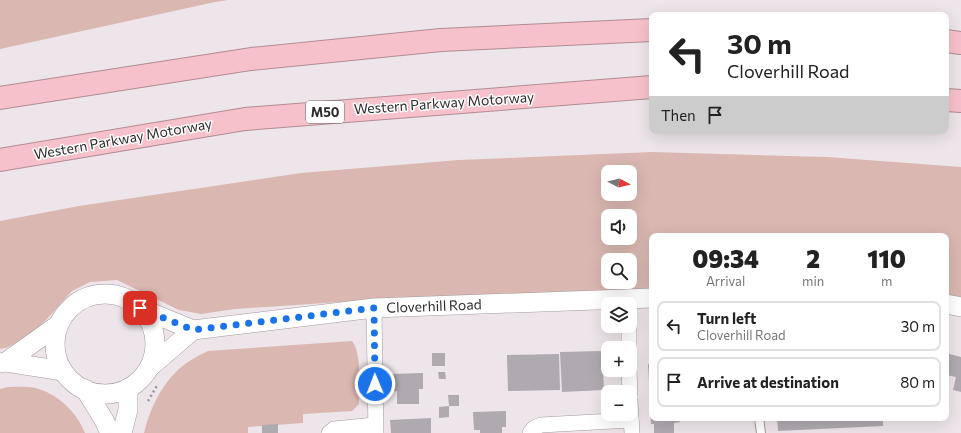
<!DOCTYPE html>
<html lang="en">
<head>
<meta charset="utf-8">
<style>
	body { margin:0; font-family:Commissioner,sans-serif; background:#f2f2f2; color:#222; height:100vh; display:flex; flex-direction:column; font-size:15px; white-space:nowrap }
	* { box-sizing:border-box; margin:0 }
	p { font-size:13px; color:#767676 }
	.icon { flex:none; width:22px; height:22px; fill:none; stroke:currentColor; stroke-width:2; stroke-linecap:round; stroke-linejoin:round }
	.map { position:relative; flex:1; overflow:hidden }
	.details { position:absolute; left:649px; top:233px; width:300px; height:188px; display:flex; flex-direction:column; background:#fff; border-radius:8px; box-shadow:0 4px 16px #0002 }
	.details>* { flex:none }
	.guide { position:absolute; left:649px; top:12px; width:300px; height:122px; border-radius:8px; box-shadow:0 4px 16px #0002; background:#fff; color:#222; overflow:hidden }
	.needle { width:26px; rotate:97deg }
	.controls { position:absolute; left:601px; top:165px; display:grid; gap:8px }
	.controls a { display:grid; place-items:center; width:36px; height:36px; border-radius:8px; background:#fff; box-shadow:0 4px 16px #0002; font-size:20px }
	.pin { position:absolute; display:grid; place-items:center; width:34px; height:34px; color:#fff; margin:-17px; border-radius:8px; box-shadow:0 2px 6px #0006 }
	.me { position:absolute; width:44px; margin:-22px; rotate:359deg; stroke-linejoin:round; filter:drop-shadow(0 0 3px #0008) }
	.turn { display:flex; align-items:center; gap:14px; height:84px; padding:0 12px; font-size:18px }
	.turn .icon { width:52px; height:52px; stroke-width:2.5 }
	.turn b { display:block; font-size:28px; line-height:34px }
	.then { display:flex; align-items:center; height:38px; padding:0 12px; background:#0003; gap:8px; font-size:15px }
	.eta { display:flex; justify-content:space-evenly; align-items:center; height:68px; text-align:center }
	.eta b { font-size:24px; font-weight:800; line-height:28px }
	ul { padding:0; list-style:none }
	li { display:flex; align-items:center; gap:12px; height:50px; margin:0 8px 6px; padding:0 4px; border:2px solid #e0e0e0; border-radius:8px }
	li div { flex:1 }
	li b { display:block; font-size:15px }
	li em { font-style:normal }
	.map>svg:first-child { display:block }
</style>
</head>
<body>
<div class="map">
<svg width="961" height="433" viewBox="0 0 961 433">
	<rect width="100%" height="100%" fill="#ede5e9"/>
	<g fill="#dab7b1" fill-rule="evenodd">
		<path d="M0,0h228l-13,2 -215,47z"/>
		<path d="M652,152l175,5 134,10v130l-15,-2v-59h-294v53l-281,11 -136,9 -34,5 -22,-4 -62,-30 -27,2 -18,9 -27,30 -20,18 -19,9 -6,1v-128l79,-15 222,-33 158,-13zM608,172h22v22h-22zM608,216h22v22h-22zM608,260h22v22h-22z"/>
		<path d="M352,341c10,13 7,42 7,58v5l-7,7 -49,3v9l-55,4v6h-104c5,-21 15,-44 31,-60 9,-10 21,-16 33,-22z"/>
		<path d="M8,387c10,0 22,-1 31,2 21,7 38,24 46,44h-85v-44z"/>
	</g>
	<g fill="#afaab0">
		<path d="M602,351l2,39 -42,2 -2,-40z"/>
		<rect x="432" y="353" width="13" height="13"/>
		<path d="M946,353l15,4v35l-8,-2 3,-13 -10,-2z"/>
		<path d="M559,354l1,36 -52,1 -1,-36z"/>
		<path d="M648,364h4v17h-3z"/>
		<path d="M438,372h7l1,7h-7z"/>
		<path d="M423,373v16h-4v15h-22v-13l-6,1 -1,-18z"/>
		<path d="M448,395h11v11h-10z"/>
		<path d="M449,406v11l-10,1v-11z"/>
		<path d="M650,407h2v11h28v4l-6,1v10h-20v-9h-3z"/>
		<path d="M506,411v16h-4v6h-22v-3h-6l-1,-18z"/>
		<path d="M431,418v15h-40l-1,-13z"/>
		<path d="M777,418h106v8l-105,5z"/>
		<path d="M278,424v9h-16v-8z"/>
	</g>
	<g fill="none" stroke-linecap="round" stroke-linejoin="round">
		<defs>
			<path id="service" d="M759,418l2,15"/>
			<g id="minor">
				<path d="M374,308l2,125"/>
				<path d="M629,326v22"/>
				<path d="M629,370l1,22"/>
				<path d="M630,401l2,32"/>
				<path d="M329,433l5,-4 41,-4"/>
				<path d="M530,433l4,-5 7,-3 90,-5"/>
			</g>
			<g id="tertiary">
				<circle cx="105" cy="344" r="50"/>
				<path d="M946,304l15,3"/>
				<path d="M140,308l53,22 181,-22 278,-10"/>
				<path d="M6,362l52,-37"/>
				<path d="M0,363l6,-1 57,9"/>
				<path d="M150,367l43,-37"/>
				<path d="M85,389l19,31 6,13"/>
				<path d="M122,433l6,-23v-22"/>
			</g>
			<g id="motorway">
				<path d="M946,41l15,2"/>
				<path d="M0,98l251,-39 190,-19 211,-10"/>
				<path d="M946,100l15,1"/>
				<path d="M0,160l245,-41 407,-32"/>
			</g>
		</defs>
		<use href="#service" stroke="#a29a9e" stroke-width="10"/>
		<use href="#minor" stroke="#a29a9e" stroke-width="16"/>
		<use href="#tertiary" stroke="#a29a9e" stroke-width="20"/>
		<use href="#motorway" stroke="#b18c94" stroke-width="24"/>
		<path stroke="#9a9598" stroke-width="2.5" stroke-dasharray="2 3" stroke-linecap="butt" d="M148,401l10,-17"/>
		<use href="#service" stroke="#fff" stroke-width="8"/>
		<use href="#minor" stroke="#fff" stroke-width="15"/>
		<use href="#tertiary" stroke="#fff" stroke-width="19"/>
		<use href="#motorway" stroke="#f7c1cb" stroke-width="22"/>
	</g>
	<g fill="none" stroke-linecap="round" stroke-linejoin="round">
		<path stroke="#1a73e8" stroke-width="7" stroke-dasharray="0 12.6" d="M140,308l53,22 181,-22 1,76"/>
	</g>
	<g text-anchor="middle" stroke-width="3" stroke-linejoin="round" paint-order="stroke">
		<rect fill="#fff" stroke="#6d6b6c" stroke-width="1" x="306" y="101" width="38" height="22" rx="3"/>
		<g font-size="13" font-weight="bold" fill="#2e2b2d">
			<text x="325" y="117">M50</text>
		</g>
		<g font-size="14" fill="#2e2b2d" stroke="#fff">
			<text transform="translate(444 103) rotate(-4)" y="5">Western Parkway Motorway</text>
			<text transform="translate(123 139) rotate(-10)" y="5">Western Parkway Motorway</text>
			<text transform="translate(434 306) rotate(-2)" y="5">Cloverhill Road</text>
		</g>
	</g>
</svg>
<div class="controls">
<a><svg class="needle" viewBox="-14 -14 28 28"><path d="M0-13l5 13h-10z" fill="#e53935"/><path d="M0 13l5-13h-10z" fill="#767676"/></svg></a>
<a><svg class="icon" aria-label="sound" viewBox="0 0 24 24"><path d="M4 9h4l5-4v14l-5-4H4zM17 9q2 3 0 6"/></svg></a>
<a><svg class="icon" aria-label="search" viewBox="0 0 24 24"><circle cx="10" cy="10" r="6"/><path d="M15 15l6 6"/></svg></a>
<a><svg class="icon" aria-label="layers" viewBox="0 0 24 24"><path d="M12 4l9 5-9 5-9-5zM3 14l9 5 9-5"/></svg></a>
<a>+</a>
<a>−</a>
</div>
<div class="pin" style="left:140px;top:308px;background:#d93025"><svg class="icon" aria-label="arrive" viewBox="0 0 24 24"><path d="M6 21V4h12l-3 4 3 4H6"/></svg></div>
<svg class="me" style="left:375px;top:384px" viewBox="-20 -20 40 40"><circle r="17" fill="#1a73e8" stroke="#fff" stroke-width="3"/><path d="M0-11L8 9 0 5-8 9z" fill="#fff"/></svg>
<div class="guide">
<div class="turn"><svg class="icon" aria-label="left" viewBox="0 0 24 24"><path d="M17 20v-9H6M10 6l-5 5 5 5"/></svg><div><b>30 m</b>Cloverhill Road</div></div>
<div class="then">Then<svg class="icon" aria-label="arrive" viewBox="0 0 24 24"><path d="M6 21V4h12l-3 4 3 4H6"/></svg></div>
</div>
<section class="details">
<div class="eta">
<div><b>09:34</b><p>Arrival</p></div>
<div><b>2</b><p>min</p></div>
<div><b>110</b><p>m</p></div>
</div>
<ul>
<li><svg class="icon" aria-label="left" viewBox="0 0 24 24"><path d="M17 20v-9H6M10 6l-5 5 5 5"/></svg><div><b>Turn left</b><p>Cloverhill Road</p></div><em>30 m</em></li>
<li><svg class="icon" aria-label="arrive" viewBox="0 0 24 24"><path d="M6 21V4h12l-3 4 3 4H6"/></svg><div><b>Arrive at destination</b></div><em>80 m</em></li>
</ul>
</section>
</div>
</body>
</html>
